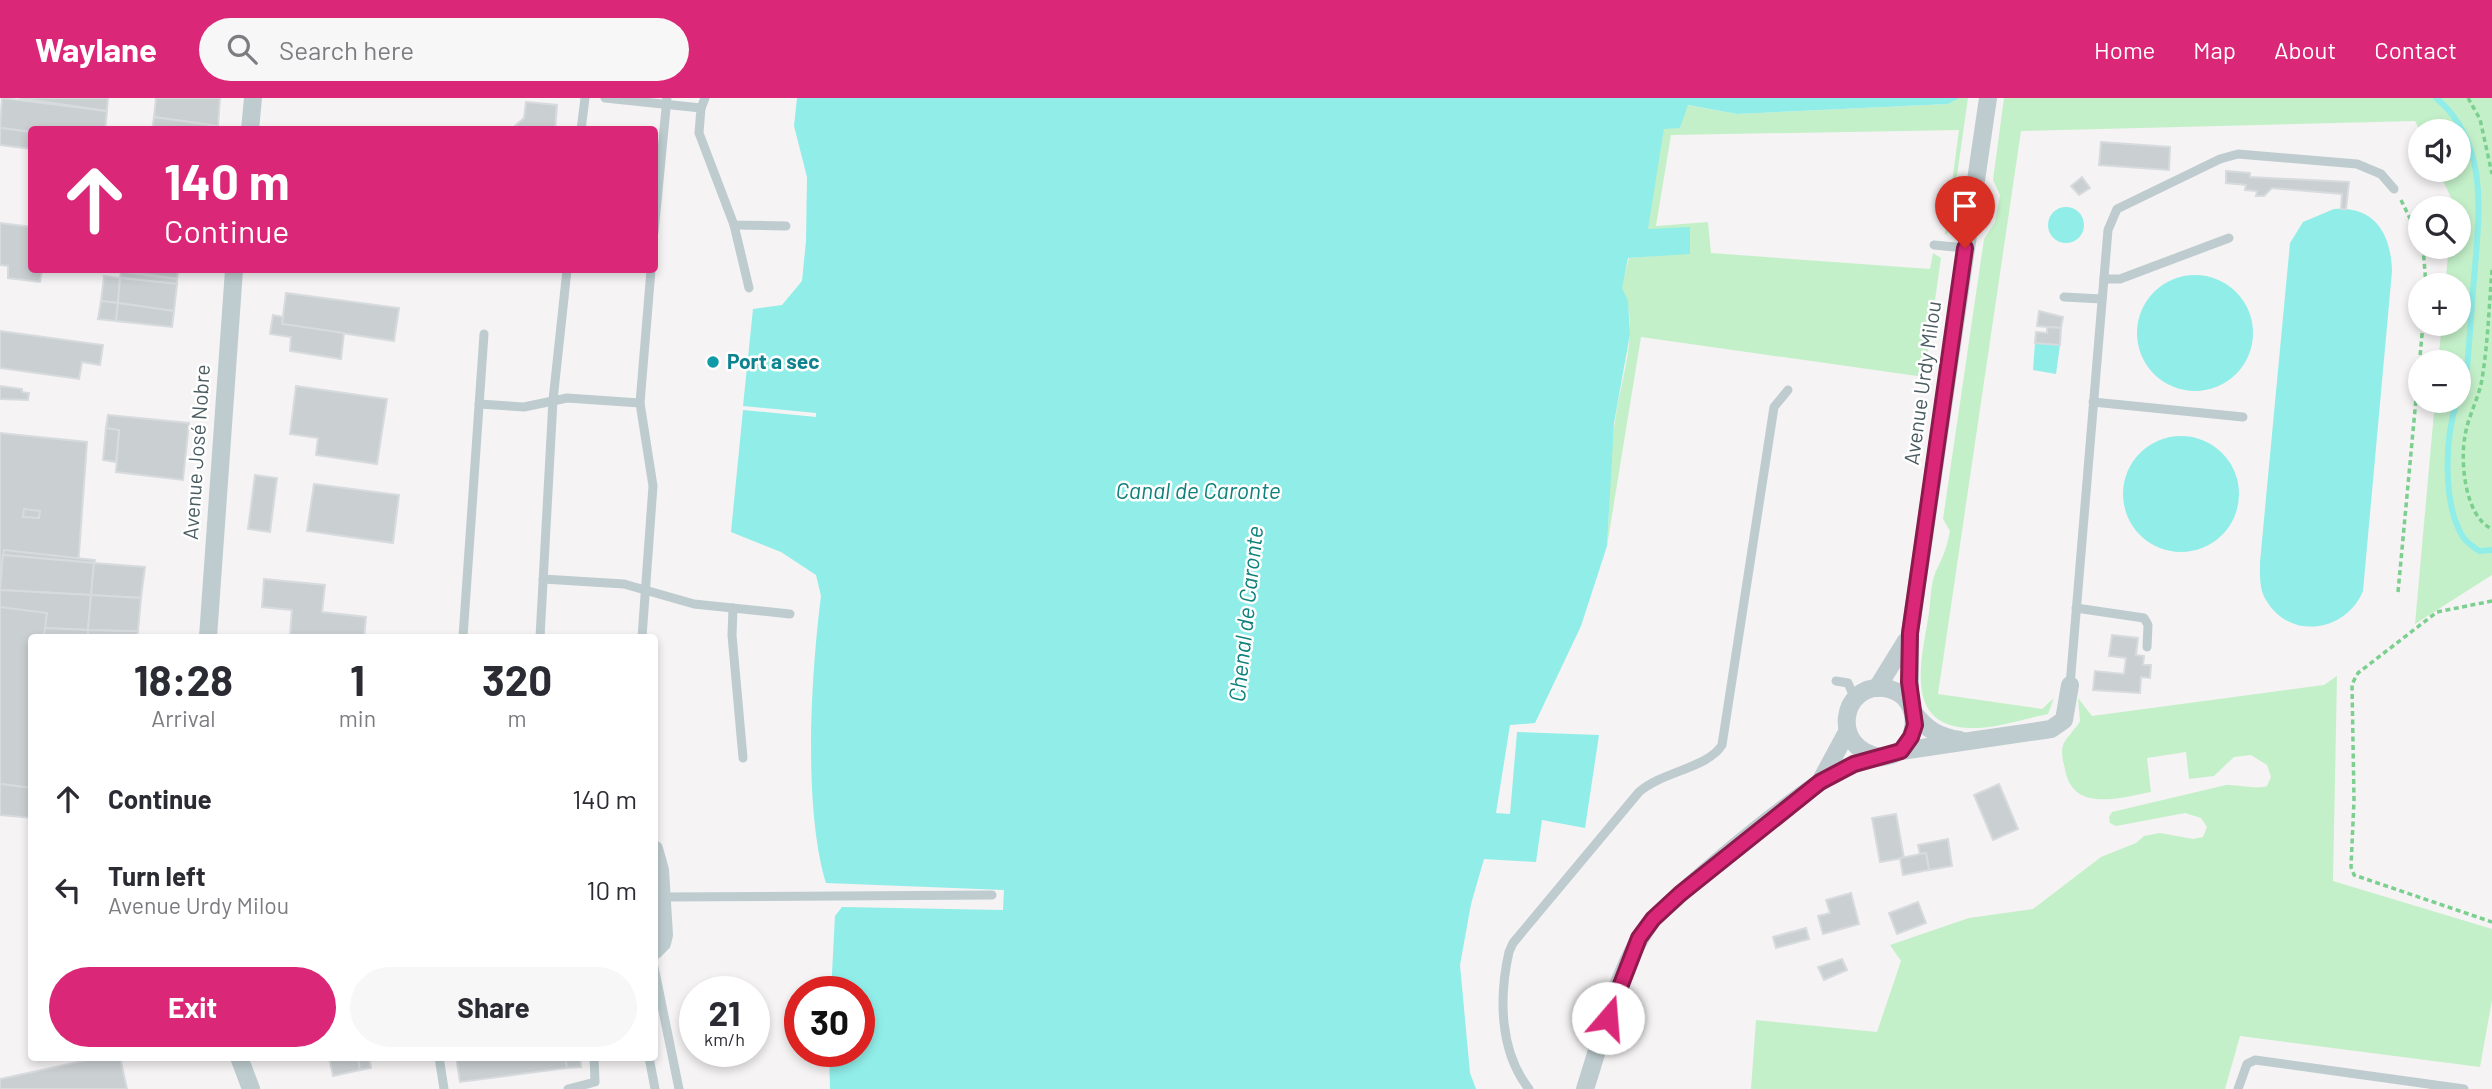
<!DOCTYPE html>
<html lang="en">
<head>
<meta charset="utf-8">
<style>
	body { margin:0; font-family:Barlow,sans-serif; background:#f7f7f7; color:#2b2b33; height:100vh; display:flex; flex-direction:column; font-size:26px; white-space:nowrap }
	* { box-sizing:border-box; margin:0 }
	p { font-size:23px; color:#7c7c81 }
	.icon { flex:none; width:38px; height:38px; fill:none; stroke:currentColor; stroke-width:2; stroke-linecap:round; stroke-linejoin:round }
	.map { position:relative; flex:1; overflow:hidden }
	.sheet { position:absolute; left:28px; top:536px; width:630px; height:427px; display:flex; flex-direction:column; background:#fff; border-radius:7px; box-shadow:0 4px 10px #0003 }
	.sheet>* { flex:none }
	.hud { position:absolute; left:28px; top:28px; width:630px; height:147px; border-radius:7px; box-shadow:0 4px 10px #0003; background:#db2777; color:#fff; overflow:hidden }
	.controls { position:absolute; left:2408px; top:21px; display:grid; gap:14px }
	.controls a { display:grid; place-items:center; width:63px; height:63px; border-radius:50%; background:#fff; box-shadow:0 4px 10px #0003; font-size:35px }
	.speed { position:absolute; left:679px; top:878px; display:flex; gap:14px; font-size:35px; font-weight:700; text-align:center }
	.speed>* { display:grid; place-content:center; width:91px; height:91px; border-radius:50%; background:#fff; box-shadow:0 4px 10px #0003; line-height:1 }
	.speed small { font-size:18px; font-weight:400 }
	.speed .limit { border:10px solid #d22; background:#fff; color:#111 }
	.pin { position:absolute; display:grid; place-items:center; width:60px; height:60px; color:#fff; margin:-72px -30px; border-radius:50% 50% 50% 0; rotate:-45deg; box-shadow:0 0 7px #0007 }
	.pin .icon { rotate:45deg }
	.me { position:absolute; width:77px; margin:-38px; rotate:18deg; stroke-linejoin:round; filter:drop-shadow(0 0 5px #0008) }
	.turn { display:flex; align-items:center; gap:24px; height:147px; padding:0 21px; font-size:32px }
	.turn .icon { width:91px; height:91px; stroke-width:2.5 }
	.turn b { display:block; font-size:49px; line-height:60px }
	.eta { display:flex; justify-content:space-evenly; align-items:center; height:119px; text-align:center }
	.eta b { font-size:42px; font-weight:700; line-height:49px }
	.primary-button { display:flex; gap:14px; margin-top:auto; padding:14px 21px }
	.primary-button a { flex:1; height:80px; border-radius:42px; background:#db2777; color:#fff; font-size:28px; font-weight:700; line-height:80px; text-align:center }
	.primary-button a+a { background:#f7f7f7; color:#2b2b33 }
	ul { padding:0; list-style:none }
	li { display:flex; align-items:center; gap:21px; height:91px; padding:0 21px }
	li div { flex:1 }
	li b { display:block; font-size:26px }
	li em { font-style:normal }
	header { display:flex; align-items:center; gap:42px; box-sizing:border-box; height:98px; padding:0 35px; background:#db2777; color:#fff }
	header strong { font-size:33px }
	nav { display:flex; gap:38px; margin-inline-start:auto; font-size:24px }
	.search { width:490px; height:63px; background:#f7f7f7; display:flex; align-items:center; gap:18px; box-sizing:border-box; padding:0 24px; border-radius:38px; color:#7c7c81; font-size:26px }
	.map>svg:first-child { display:block }
</style>
</head>
<body>
<header>
<strong>Waylane</strong>
<div class="search"><svg class="icon" aria-label="search" viewBox="0 0 24 24"><circle cx="10" cy="10" r="6"/><path d="M15 15l6 6"/></svg>Search here</div>
<nav><a>Home</a><a>Map</a><a>About</a><a>Contact</a></nav>
</header>
<div class="map">
<svg width="2492" height="991" viewBox="0 0 2492 991">
	<rect width="100%" height="100%" fill="#f5f3f4"/>
	<g fill="#c4f0c9">
		<path d="M1960,0h8l-19,134 -4,3 14,-105 -288,5 -15,91 52,-4 3,31 219,16 3,-16 8,5 -17,119 -283,-40 -34,209c3,-41 2,-84 8,-125 5,-41 27,-94 6,-133l8,-30 61,-5 -43,-23 17,-102h16l7,-23 50,9 211,-10z"/>
		<path d="M2004,0h488v477l-77,49 20,-223h24v-39h-21l4,-38h17v-39h-14l4,-38h10v-39h-7l1,-6 -15,-32h21v-39h-39l-5,-10 -394,10 -83,563 104,15 12,-11 -6,16c-25,5 -54,15 -79,14 -65,-2 -48,-66 -41,-109 3,-15 2,-35 8,-48 7,-14 11,-24 14,-40l-7,-12 41,-280 11,-17 5,-27 -7,-15z"/>
		<path d="M2337,578l-4,205 159,48v71l-12,67 -240,-31 -15,53h-474l5,-69 121,12 24,-71 -11,-16 79,-27 64,-9 68,-52 35,-14 8,-7 16,-3 33,6 10,-2 4,-10 -6,-9 -16,-5 -69,13 -6,-3 -1,-6 3,-5 114,-27c13,-1 29,5 41,1l4,-9 -4,-12 -16,-10 -17,2 -20,19 -25,3 -3,-27 -39,6 4,34c-31,6 -79,21 -86,-23 -2,-8 -5,-18 -1,-26 4,-8 12,-14 16,-22l-2,-23 14,18 232,-31z"/>
	</g>
	<g fill="#91ede8">
		<path d="M797,0h1163l-12,6 -211,10 -49,-9 -8,23 -16,1 -16,100 42,-2v27l-62,4 -6,30 6,13 2,33 -16,89 -7,123 -26,80 -46,97 -25,2 -14,88 14,1 7,-82 82,3 -14,93 -43,-8 -6,42 -52,-3 -13,45 -11,61 10,108 6,16h-646l-1,-37h30v-60h-28l4,-76 7,-9 161,3 1,-20 -178,-7c-23,-76 -15,-207 -5,-287l-5,-21 -35,-23 -50,-20 12,-122 73,7v-4l-73,-7 10,-97 29,-4 20,-24 4,-40 1,-64 -13,-51z"/>
		<circle cx="2066" cy="127" r="18"/>
		<path d="M2334,111c42,-3 57,26 58,62l-29,320c-17,41 -73,50 -97,9 -7,-11 -6,-25 -6,-38l30,-319 13,-21z"/>
		<circle cx="2195" cy="235" r="58"/>
		<path d="M2035,245l25,2 -4,29 -23,-4z"/>
		<circle cx="2181" cy="396" r="58"/>
	</g>
	<g fill="none" stroke-linecap="round" stroke-linejoin="round">
		<g stroke="#91ede8" stroke-width="6">
			<path d="M2436,0c51,42 44,109 39,169 -3,34 -5,68 -8,102l-8,25"/>
			<path d="M2457,303c-12,36 -15,102 6,136 3,5 11,10 16,14l13,-1"/>
		</g>
	</g>
	<g fill="#cacfd2" stroke="#d7dbde" stroke-width="2">
		<path d="M2,0l105,13 -2,19h-73v2l-32,-4z"/>
		<path d="M19,0h89l-1,13z"/>
		<path d="M156,0h64l-2,28 -64,-9z"/>
		<path d="M526,4l31,3 -2,25h-45l14,-12z"/>
		<path d="M154,19l64,9v4h-66z"/>
		<path d="M0,30l32,4v17l-32,-4z"/>
		<path d="M2101,44l69,5 -1,23 -70,-5z"/>
		<path d="M2226,73l24,2v4l99,5 -3,27h-5l1,-15 -70,-6 -8,8h-8l1,-5 -12,-1 1,-5 -20,-2z"/>
		<path d="M2082,79l8,11 -11,7 -8,-9z"/>
		<path d="M0,125l32,4v43h10l-2,12 -32,-4v-12l-8,-1z"/>
		<path d="M121,172h57l-1,9z"/>
		<path d="M121,174l56,7v5l-57,-6z"/>
		<path d="M104,178l16,2 -2,25 -17,-2z"/>
		<path d="M120,180l57,6 -3,27 -56,-8z"/>
		<path d="M286,195l113,15 -5,33 -112,-17z"/>
		<path d="M101,203l17,2 -2,18 -18,-2z"/>
		<path d="M118,205l56,8 -2,16 -56,-6z"/>
		<path d="M2039,213l24,6 -2,11 -24,-2z"/>
		<path d="M273,217l10,2 -1,7 62,9 -3,26 -51,-8 1,-14 -21,-3z"/>
		<path d="M2047,229l14,1 -1,17 -25,-2 1,-11 11,1z"/>
		<path d="M0,233l103,14 -3,20 -18,-3 -3,17 -79,-11z"/>
		<path d="M0,288l22,3v3l7,1 -1,7 -28,-1z"/>
		<path d="M296,288l91,13 -10,65 -61,-9 2,-17 -28,-4z"/>
		<path d="M108,317l81,8 -6,57 -67,-8 3,-42 -13,-2z"/>
		<path d="M106,330l13,2 -3,32 -13,-2z"/>
		<path d="M0,335l87,9 -14,195h-41v151l-32,-4z"/>
		<path d="M255,377l22,3 -7,54 -22,-3z"/>
		<path d="M314,386l85,11 -6,48 -86,-12z"/>
		<path d="M24,411l16,2 -1,7 -16,-1z"/>
		<path d="M4,452l91,10 -1,3 -91,-8z"/>
		<path d="M3,457l91,8 -3,32 -91,-5z"/>
		<path d="M94,465l51,4 -4,31 -50,-3z"/>
		<path d="M264,481l61,6 -3,27 44,5 -2,20 -74,-1 2,-26 -30,-3z"/>
		<path d="M0,492l91,5 -3,35 -43,-2 2,-15 -47,-6z"/>
		<path d="M91,497l50,3 -3,33 -50,-1z"/>
		<path d="M45,530l43,2v7h-44z"/>
		<path d="M88,532l29,1h21l-1,6h-49z"/>
		<path d="M2112,537l26,3 -2,17 8,1 -1,9h8l-1,13 -9,-1 -1,16 -47,-3 2,-19 29,3 2,-16 -17,-2z"/>
		<path d="M0,686l32,4v30l-32,-3z"/>
		<path d="M1999,686l19,45 -25,11 -19,-45z"/>
		<path d="M1896,716l8,44 -24,4 -8,-44z"/>
		<path d="M1948,741l4,27 -23,4 -3,-17 -6,1 -2,-9z"/>
		<path d="M1926,755l3,17 -26,5 -3,-17z"/>
		<path d="M1851,795l8,31 -36,10 -5,-18 12,-3 -4,-13z"/>
		<path d="M1918,804l8,21 -29,11 -8,-21z"/>
		<path d="M1806,830l3,11 -33,9 -3,-11z"/>
		<path d="M1842,861l5,11 -23,10 -6,-13z"/>
		<path d="M101,959h19l7,32h-127v-10z"/>
		<path d="M329,959h29l2,13 -27,6z"/>
		<path d="M358,959h11l2,11 -11,2z"/>
		<path d="M456,959h109l2,11 -107,14z"/>
		<path d="M565,959h15l1,10 -14,1z"/>
	</g>
	<g fill="none" stroke-linecap="round" stroke-linejoin="round">
		<g stroke="#7bcf8f" stroke-width="3.5" stroke-dasharray="5 3.5" stroke-linecap="butt">
			<path d="M2468,0l12,21 12,55"/>
			<path d="M2401,102l19,39"/>
			<path d="M2423,149l3,38"/>
			<path d="M2492,172c-3,36 -4,73 -10,109 -3,19 -14,37 -17,57 -5,26 0,81 27,93"/>
			<path d="M2398,494l25,-268"/>
			<path d="M2492,503l-55,11 -79,61 -6,11 2,116 -3,67 3,8 138,47"/>
		</g>
		<g stroke="#becccf" stroke-width="9">
			<path d="M605,0l96,10 -2,25 35,92 52,1"/>
			<path d="M701,10l4,-10"/>
			<path d="M581,32l4,-32"/>
			<path d="M734,127l15,63"/>
			<path d="M654,134l13,-134"/>
			<path d="M1934,147l31,3"/>
			<path d="M2104,181h16l109,-41"/>
			<path d="M2064,199l38,2"/>
			<path d="M2093,304l150,15"/>
			<path d="M479,306l45,3 43,-9 73,5"/>
			<path d="M543,481l81,5 70,20 96,10"/>
			<path d="M733,510l-1,27 11,123"/>
			<path d="M2076,510l68,10 4,7 -1,22"/>
			<path d="M463,539l21,-303"/>
			<path d="M540,539l13,-237 14,-130"/>
			<path d="M642,539l11,-151 -13,-83 11,-133"/>
			<path d="M1836,583l12,2 7,16"/>
			<path d="M2070,587l38,-455 9,-21 103,-50 18,-5 119,10 24,10 13,15"/>
			<path d="M662,799l330,-2"/>
			<path d="M654,869l25,122"/>
			<path d="M439,959l5,32"/>
			<path d="M649,959l6,32"/>
			<path d="M568,991l27,-7 -1,-25"/>
			<path d="M1529,991c-30,-38 -30,-93 -20,-137l4,-9 126,-151c22,-20 69,-24 83,-47l52,-338 14,-17"/>
			<path d="M2238,991l9,-25 8,-4 209,29"/>
		</g>
		<g stroke="#becccf" stroke-width="18">
			<path d="M250,32l3,-32"/>
			<path d="M208,539l26,-367"/>
			<path d="M1877,590l29,-47"/>
			<path d="M1910,607v-72l78,-535"/>
			<path d="M1914,615c13,17 25,24 46,27"/>
			<path d="M1901,653l150,-22 13,-9 6,-35"/>
			<path d="M1820,684l27,-50"/>
			<path d="M654,751l6,21 4,65 -2,8 -8,8"/>
			<path d="M239,959l12,32"/>
			<path d="M1585,991c19,-57 32,-122 68,-170 51,-47 109,-97 166,-136 13,-10 32,-18 48,-23 12,-3 26,-3 35,-11 21,-20 13,-57 -18,-61 -44,-5 -54,62 -3,69"/>
		</g>
	</g>
	<g fill="none" stroke-linecap="round" stroke-linejoin="round">
		<defs>
			<path id="route" d="M1608,920l31,-80 14,-19 27,-25 140,-112 34,-18 47,-13 10,-14 4,-12 -6,-43 1,-49 55,-385"/>
		</defs>
		<use href="#route" stroke="#8e194d" stroke-width="18"/>
		<use href="#route" stroke="#db2777" stroke-width="12"/>
	</g>
	<circle fill="#0f9aa8" stroke="#fff" stroke-width="2.5" cx="713" cy="264" r="7"/>
	<g text-anchor="middle" stroke-width="5" stroke-linejoin="round" paint-order="stroke">
		<g font-size="21" font-weight="bold" fill="#0d838f" stroke="#fff" text-anchor="start">
			<text x="727" y="271">Port a sec</text>
		</g>
		<g font-size="21" fill="#4a5c61" stroke="#fff">
			<text transform="translate(1923 285) rotate(-82)" y="7">Avenue Urdy Milou</text>
			<text transform="translate(197 354) rotate(-86)" y="7">Avenue José Nobre</text>
		</g>
		<g font-size="23" font-style="italic" fill="#0e817b" stroke="#fff">
			<text x="1198" y="401">Canal de Caronte</text>
			<text transform="translate(1246 516) rotate(-84)" y="8">Chenal de Caronte</text>
		</g>
	</g>
</svg>
<div class="controls">
<a><svg class="icon" aria-label="sound" viewBox="0 0 24 24"><path d="M4 9h4l5-4v14l-5-4H4zM17 9q2 3 0 6"/></svg></a>
<a><svg class="icon" aria-label="search" viewBox="0 0 24 24"><circle cx="10" cy="10" r="6"/><path d="M15 15l6 6"/></svg></a>
<a>+</a>
<a>−</a>
</div>
<div class="speed"><div>21<small>km/h</small></div><div class="limit">30</div></div>
<div class="pin" style="left:1965px;top:150px;background:#d93025"><svg class="icon" aria-label="arrive" viewBox="0 0 24 24"><path d="M6 21V4h12l-3 4 3 4H6"/></svg></div>
<svg class="me" style="left:1608px;top:920px" viewBox="-20 -20 40 40"><circle r="19" fill="#fff"/><path d="M0-13L10 11 0 6-10 11z" fill="#db2777"/></svg>
<div class="hud">
<div class="turn"><svg class="icon" aria-label="ahead" viewBox="0 0 24 24"><path d="M12 20V5M6 11l6-6 6 6"/></svg><div><b>140 m</b>Continue</div></div>
</div>
<section class="sheet">
<div class="eta">
<div><b>18:28</b><p>Arrival</p></div>
<div><b>1</b><p>min</p></div>
<div><b>320</b><p>m</p></div>
</div>
<ul>
<li><svg class="icon" aria-label="ahead" viewBox="0 0 24 24"><path d="M12 20V5M6 11l6-6 6 6"/></svg><div><b>Continue</b></div><em>140 m</em></li>
<li><svg class="icon" aria-label="left" viewBox="0 0 24 24"><path d="M17 20v-9H6M10 6l-5 5 5 5"/></svg><div><b>Turn left</b><p>Avenue Urdy Milou</p></div><em>10 m</em></li>
</ul>
<div class="primary-button"><a>Exit</a><a>Share</a></div>
</section>
</div>
</body>
</html>
